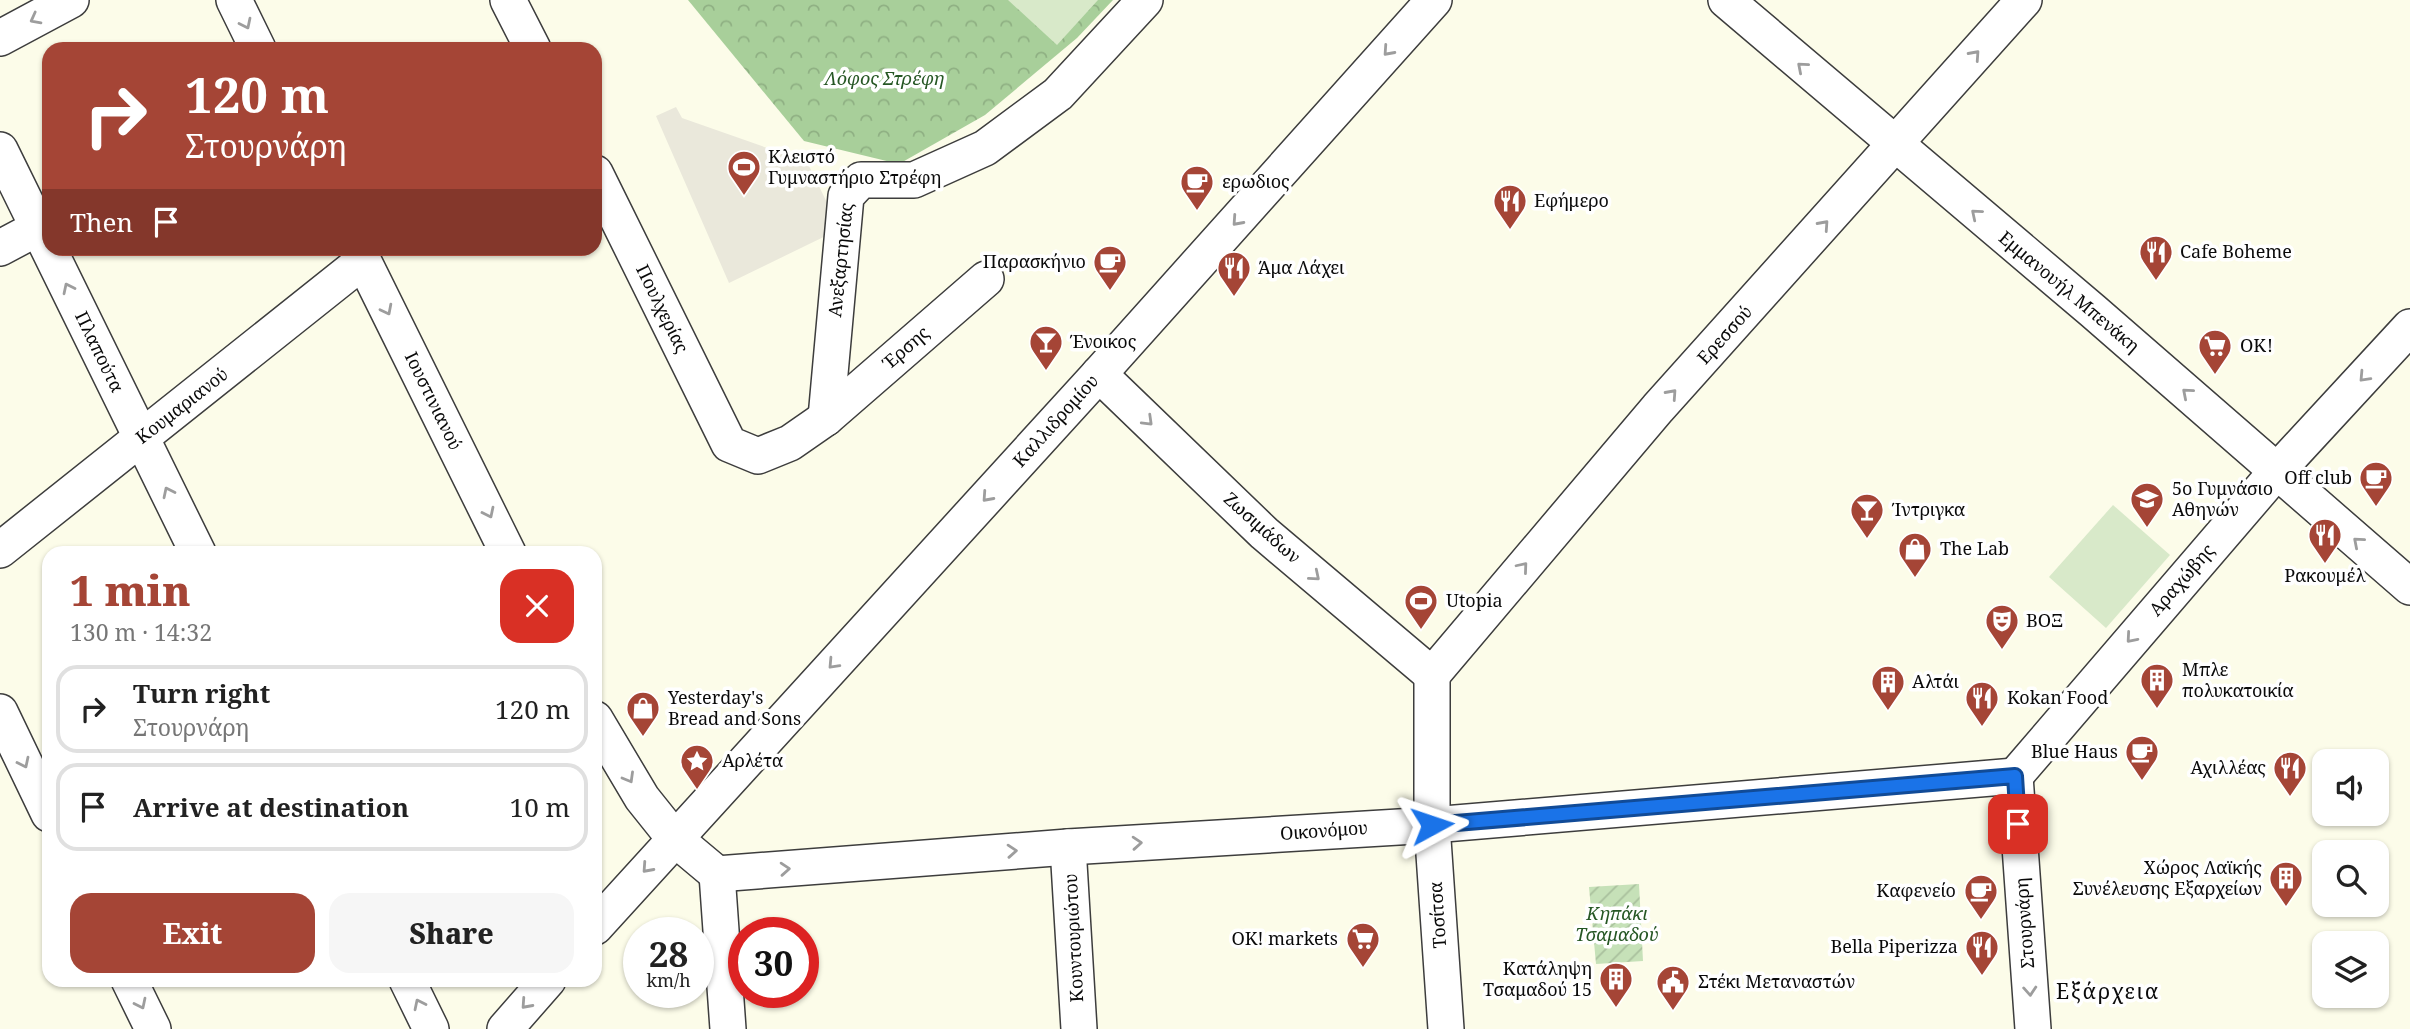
<!DOCTYPE html>
<html lang="en">
<head>
<meta charset="utf-8">
<style>
	body { margin:0; font-family:"Noto Serif",serif; background:#f6f6f6; color:#222; height:100vh; display:flex; flex-direction:column; font-size:26px; white-space:nowrap }
	* { box-sizing:border-box; margin:0 }
	p { font-size:23px; color:#767676 }
	.icon { flex:none; width:38px; height:38px; fill:none; stroke:currentColor; stroke-width:2; stroke-linecap:round; stroke-linejoin:round }
	.map { position:relative; flex:1; overflow:hidden }
	.panel { position:absolute; left:42px; top:546px; width:560px; height:441px; display:flex; flex-direction:column; background:#fff; border-radius:21px; box-shadow:0 2px 5px #0004 }
	.panel>* { flex:none }
	.top-card { position:absolute; left:42px; top:42px; width:560px; height:214px; border-radius:21px; box-shadow:0 2px 5px #0004; background:#a54536; color:#fff; overflow:hidden }
	.controls { position:absolute; left:2312px; top:749px; display:grid; gap:14px }
	.controls a { display:grid; place-items:center; width:77px; height:77px; border-radius:14px; background:#fff; box-shadow:0 2px 5px #0004; font-size:35px }
	.speed { position:absolute; left:623px; top:917px; display:flex; gap:14px; font-size:35px; font-weight:700; text-align:center }
	.speed>* { display:grid; place-content:center; width:91px; height:91px; border-radius:50%; background:#fff; box-shadow:0 2px 5px #0004; line-height:1 }
	.speed small { font-size:18px; font-weight:400 }
	.speed .limit { border:10px solid #d22; background:#fff; color:#111 }
	.pin { position:absolute; display:grid; place-items:center; width:60px; height:60px; color:#fff; margin:-30px; border-radius:14px; box-shadow:0 4px 10px #0006 }
	.me { position:absolute; width:77px; margin:-38px; rotate:85deg; stroke-linejoin:round; filter:drop-shadow(0 0 5px #0008) }
	.turn { display:flex; align-items:center; gap:24px; height:147px; padding:0 28px; font-size:32px }
	.turn .icon { width:91px; height:91px; stroke-width:2.5 }
	.turn b { display:block; font-size:49px; line-height:60px }
	.then { display:flex; align-items:center; height:66px; padding:0 28px; background:#0003; gap:14px; font-size:26px }
	.round { display:grid; place-items:center; flex:none; width:74px; height:74px; border-radius:21px; background:#f6f6f6 }
	.headline { display:flex; align-items:center; justify-content:space-between; height:119px; padding:0 28px }
	h1 { font-size:42px; font-weight:800; line-height:52px; color:#a54536 }
	.action { display:flex; gap:14px; margin-top:auto; padding:14px 28px }
	.action a { flex:1; height:80px; border-radius:21px; background:#a54536; color:#fff; font-size:28px; font-weight:800; line-height:80px; text-align:center }
	.action a+a { background:#f6f6f6; color:#222 }
	ul { padding:0; list-style:none }
	li { display:flex; align-items:center; gap:21px; height:88px; margin:0 14px 10px; padding:0 14px; border:4px solid #e0e0e0; border-radius:21px }
	li div { flex:1 }
	li b { display:block; font-size:26px }
	li em { font-style:normal }
	.map>svg:first-child { display:block }
</style>
</head>
<body>
<div class="map">
<svg width="2410" height="1029" viewBox="0 0 2410 1029">
	<defs>
		<pattern id="forest-crowns" width="20" height="18" patternUnits="userSpaceOnUse" patternTransform="scale(1.75)"><rect width="20" height="18" fill="#a8cf9a"/><path d="M2 6a3 3 0 1 1 6 0M12 15a3 3 0 1 1 6 0" fill="none" stroke="#8fb083"/></pattern>
		<pattern id="garden-furrows" width="10" height="10" patternUnits="userSpaceOnUse" patternTransform="scale(1.75)"><rect width="10" height="10" fill="#c6e1b8"/><path d="M-1 1l2-2M0 10L10 0M9 11l2-2" fill="none" stroke="#a9c09d"/></pattern>
	</defs>
	<rect width="100%" height="100%" fill="#fcfce9"/>
	<path fill="url(#forest-crowns)" d="M688,0h425l-36,38 -92,77 -86,49 -95,-23z"/>
	<path fill="url(#garden-furrows)" d="M1639,884l4,77 -47,3 -7,-77z"/>
	<g fill="#d8e9c9">
		<path d="M1008,0h90l-41,45z"/>
		<path d="M2113,505l57,50 -64,73 -57,-51z"/>
	</g>
	<path fill="#eae8db" d="M676,107l6,11 125,44 33,67 -111,54 -73,-167z"/>
	<g fill="none" stroke-linecap="round" stroke-linejoin="round">
		<defs>
			<g id="minor">
				<path d="M234,0l24,49"/>
				<path d="M508,0l25,49"/>
				<path d="M1726,0l367,311 317,276"/>
				<path d="M0,38l71,-38"/>
				<path d="M0,150l198,403"/>
				<path d="M595,173l134,271 29,12 32,-13 36,-25 160,-139"/>
				<path d="M0,248l49,-26"/>
				<path d="M357,248l151,305"/>
				<path d="M1099,374l165,159 168,142"/>
				<path d="M826,418l20,-222 15,-16h53l71,-32 73,-54 87,-94"/>
				<path d="M0,550l363,-289"/>
				<path d="M1432,675l226,-267 366,-408"/>
				<path d="M1432,675v150l14,204"/>
				<path d="M0,712l49,102"/>
				<path d="M595,719l47,79 32,40 43,36"/>
				<path d="M2015,776l262,-305 133,-144"/>
				<path d="M2015,776l18,253"/>
				<path d="M1068,847l11,182"/>
				<path d="M717,874l351,-27 364,-22 583,-49"/>
				<path d="M717,874l11,155"/>
				<path d="M595,927l504,-553 335,-374"/>
				<path d="M129,980l24,49"/>
				<path d="M407,980l24,49"/>
				<path d="M505,1029l43,-49"/>
			</g>
		</defs>
		<use href="#minor" stroke="#3d3d3d" stroke-width="38"/>
		<use href="#minor" stroke="#fff" stroke-width="35"/>
	</g>
	<defs><path id="oneway-chevron" d="M-2-3.5L2.5 0L-2 3.5" fill="none" stroke-width="1.6" stroke-linecap="round" stroke-linejoin="round" transform="scale(1.75)"/></defs>
	<g stroke="#9d9d9d">
		<use href="#oneway-chevron" transform="translate(35 19) rotate(152)"/>
		<use href="#oneway-chevron" transform="translate(246 24) rotate(64)"/>
		<use href="#oneway-chevron" transform="translate(1388 51) rotate(132)"/>
		<use href="#oneway-chevron" transform="translate(1975 55) rotate(-48)"/>
		<use href="#oneway-chevron" transform="translate(1802 67) rotate(-139)"/>
		<use href="#oneway-chevron" transform="translate(1976 214) rotate(-140)"/>
		<use href="#oneway-chevron" transform="translate(1237 221) rotate(132)"/>
		<use href="#oneway-chevron" transform="translate(1824 225) rotate(-48)"/>
		<use href="#oneway-chevron" transform="translate(68 288) rotate(-116)"/>
		<use href="#oneway-chevron" transform="translate(387 310) rotate(63)"/>
		<use href="#oneway-chevron" transform="translate(2364 377) rotate(133)"/>
		<use href="#oneway-chevron" transform="translate(2187 393) rotate(-139)"/>
		<use href="#oneway-chevron" transform="translate(1672 394) rotate(-48)"/>
		<use href="#oneway-chevron" transform="translate(1148 421) rotate(44)"/>
		<use href="#oneway-chevron" transform="translate(168 492) rotate(-116)"/>
		<use href="#oneway-chevron" transform="translate(987 497) rotate(132)"/>
		<use href="#oneway-chevron" transform="translate(489 513) rotate(64)"/>
		<use href="#oneway-chevron" transform="translate(2358 542) rotate(-139)"/>
		<use href="#oneway-chevron" transform="translate(1523 567) rotate(-50)"/>
		<use href="#oneway-chevron" transform="translate(1315 576) rotate(40)"/>
		<use href="#oneway-chevron" transform="translate(2131 638) rotate(131)"/>
		<use href="#oneway-chevron" transform="translate(833 664) rotate(133)"/>
		<use href="#oneway-chevron" transform="translate(24 763) rotate(64)"/>
		<use href="#oneway-chevron" transform="translate(629 778) rotate(60)"/>
		<use href="#oneway-chevron" transform="translate(1137 843) rotate(-4)"/>
		<use href="#oneway-chevron" transform="translate(1012 851) rotate(-4)"/>
		<use href="#oneway-chevron" transform="translate(647 868) rotate(132)"/>
		<use href="#oneway-chevron" transform="translate(785 869) rotate(-4)"/>
		<use href="#oneway-chevron" transform="translate(2030 991) rotate(86)"/>
		<use href="#oneway-chevron" transform="translate(141 1004) rotate(64)"/>
		<use href="#oneway-chevron" transform="translate(419 1004) rotate(-116)"/>
		<use href="#oneway-chevron" transform="translate(526 1004) rotate(132)"/>
	</g>
	<g fill="none" stroke-linecap="round" stroke-linejoin="round">
		<defs>
			<path id="route" d="M1432,825l583,-49 3,48"/>
		</defs>
		<use href="#route" stroke="#114b97" stroke-width="18"/>
		<use href="#route" stroke="#1a73e8" stroke-width="12"/>
	</g>
	<defs>
		<symbol id="stadium-pin" viewBox="-11 -11 22 30"><path d="M0 17L-7.5 6A9.5 9.5 0 1 1 7.5 6Z" fill="#a54536" stroke="#fff"/><path d="M0-5a6.5 5 0 1 0 0 10a6.5 5 0 1 0 0-10ZM-3.5-1.8h7v3.6h-7Z" fill="#fff"/></symbol>
		<symbol id="cafe-pin" viewBox="-11 -11 22 30"><path d="M0 17L-7.5 6A9.5 9.5 0 1 1 7.5 6Z" fill="#a54536" stroke="#fff"/><path d="M-5.5-4.5H6V0H3Q3 3.5 0 3.5H-2.5Q-5.5 3.5-5.5 0ZM3-3.2v2h1.7v-2ZM-6 4.5H4V6H-6Z" fill="#fff"/></symbol>
		<symbol id="restaurant-pin" viewBox="-11 -11 22 30"><path d="M0 17L-7.5 6A9.5 9.5 0 1 1 7.5 6Z" fill="#a54536" stroke="#fff"/><path d="M-5-6h1v4h1v-4h1v4h1v-4h1v5L-1.5 .5V6h-2V.5L-5-1ZM5-6V6H3V1.5H1.5Q1.5-4 5-6Z" fill="#fff"/></symbol>
		<symbol id="bar-pin" viewBox="-11 -11 22 30"><path d="M0 17L-7.5 6A9.5 9.5 0 1 1 7.5 6Z" fill="#a54536" stroke="#fff"/><path d="M-6-5H6L.8 .8V4.5H3.5V6h-7V4.5H-.8V.8Z" fill="#fff"/></symbol>
		<symbol id="supermarket-pin" viewBox="-11 -11 22 30"><path d="M0 17L-7.5 6A9.5 9.5 0 1 1 7.5 6Z" fill="#a54536" stroke="#fff"/><path d="M-6-5.5h2.5l.6 2H6L4.5 2H-2.5L-4.4-4H-6ZM-1.5 3.2a1.3 1.3 0 1 0 .1 0ZM3 3.2a1.3 1.3 0 1 0 .1 0Z" fill="#fff"/></symbol>
		<symbol id="school-pin" viewBox="-11 -11 22 30"><path d="M0 17L-7.5 6A9.5 9.5 0 1 1 7.5 6Z" fill="#a54536" stroke="#fff"/><path d="M0-5L7-2L0 1L-7-2ZM-4 1L0 2.5L4 1V4Q0 6-4 4Z" fill="#fff"/></symbol>
		<symbol id="shop-pin" viewBox="-11 -11 22 30"><path d="M0 17L-7.5 6A9.5 9.5 0 1 1 7.5 6Z" fill="#a54536" stroke="#fff"/><path d="M-5-2.5h2.3a2.7 3.5 0 0 1 5.4 0H5L5.5 6h-11ZM-1.5-2.5h3a1.5 2.3 0 0 0-3 0Z" fill="#fff"/></symbol>
		<symbol id="theatre-pin" viewBox="-11 -11 22 30"><path d="M0 17L-7.5 6A9.5 9.5 0 1 1 7.5 6Z" fill="#a54536" stroke="#fff"/><path d="M-5-5.5Q0-4 5-5.5V0Q5 5 0 6Q-5 5-5 0ZM-3.3-2.5H-1v1.5H-3.3ZM1-2.5H3.3v1.5H1ZM-2.8 1Q0 5.5 2.8 1Z" fill="#fff"/></symbol>
		<symbol id="building-pin" viewBox="-11 -11 22 30"><path d="M0 17L-7.5 6A9.5 9.5 0 1 1 7.5 6Z" fill="#a54536" stroke="#fff"/><path d="M-4-6H4V6H1V3H-1V6H-4ZM-2.5-4.3h1.7v1.8h-1.7ZM.8-4.3h1.7v1.8H.8ZM-2.5-1h1.7V.8h-1.7ZM.8-1h1.7V.8H.8Z" fill="#fff"/></symbol>
		<symbol id="sight-pin" viewBox="-11 -11 22 30"><path d="M0 17L-7.5 6A9.5 9.5 0 1 1 7.5 6Z" fill="#a54536" stroke="#fff"/><path d="M0-6L1.8-2.2L6-1.7L2.9 1.2L3.7 5.4L0 3.3L-3.7 5.4L-2.9 1.2L-6-1.7L-1.8-2.2Z" fill="#fff"/></symbol>
		<symbol id="civic-pin" viewBox="-11 -11 22 30"><path d="M0 17L-7.5 6A9.5 9.5 0 1 1 7.5 6Z" fill="#a54536" stroke="#fff"/><path d="M-.6-6.5H3V-4.5H.6V-3L4-1V1h2V6H-6V1h2V-1L-.6-3ZM-1.2 2.5V6h2.4V2.5Z" fill="#fff"/></symbol>
	</defs>
	<g fill-rule="evenodd">
		<use href="#stadium-pin" x="725" y="148" width="38" height="52"/>
		<use href="#cafe-pin" x="1178" y="163" width="38" height="52"/>
		<use href="#restaurant-pin" x="1491" y="182" width="38" height="52"/>
		<use href="#restaurant-pin" x="2137" y="233" width="38" height="52"/>
		<use href="#cafe-pin" x="1091" y="243" width="38" height="52"/>
		<use href="#restaurant-pin" x="1215" y="249" width="38" height="52"/>
		<use href="#bar-pin" x="1027" y="323" width="38" height="52"/>
		<use href="#supermarket-pin" x="2196" y="327" width="38" height="52"/>
		<use href="#cafe-pin" x="2357" y="459" width="38" height="52"/>
		<use href="#school-pin" x="2128" y="480" width="38" height="52"/>
		<use href="#bar-pin" x="1848" y="491" width="38" height="52"/>
		<use href="#restaurant-pin" x="2306" y="516" width="38" height="52"/>
		<use href="#shop-pin" x="1896" y="530" width="38" height="52"/>
		<use href="#stadium-pin" x="1402" y="582" width="38" height="52"/>
		<use href="#theatre-pin" x="1983" y="602" width="38" height="52"/>
		<use href="#building-pin" x="2138" y="661" width="38" height="52"/>
		<use href="#building-pin" x="1869" y="663" width="38" height="52"/>
		<use href="#restaurant-pin" x="1963" y="679" width="38" height="52"/>
		<use href="#shop-pin" x="624" y="689" width="38" height="52"/>
		<use href="#cafe-pin" x="2123" y="733" width="38" height="52"/>
		<use href="#sight-pin" x="678" y="742" width="38" height="52"/>
		<use href="#restaurant-pin" x="2271" y="749" width="38" height="52"/>
		<use href="#building-pin" x="2267" y="859" width="38" height="52"/>
		<use href="#cafe-pin" x="1962" y="872" width="38" height="52"/>
		<use href="#supermarket-pin" x="1344" y="920" width="38" height="52"/>
		<use href="#restaurant-pin" x="1963" y="928" width="38" height="52"/>
		<use href="#building-pin" x="1597" y="960" width="38" height="52"/>
		<use href="#civic-pin" x="1654" y="963" width="38" height="52"/>
	</g>
	<g text-anchor="middle" stroke-width="7" stroke-linejoin="round" paint-order="stroke">
		<g font-size="18" font-style="italic" fill="#265724" stroke="#fff">
			<text x="884" y="85">Λόφος Στρέφη</text>
			<text x="1617" y="920">Κηπάκι<tspan x="1617" dy="21">Τσαμαδού</tspan></text>
		</g>
		<g font-size="18" fill="#0a0a0a" stroke="#fff" text-anchor="start">
			<text x="768" y="163">Κλειστό<tspan x="768" dy="21">Γυμναστήριο Στρέφη</tspan></text>
			<text x="1222" y="188">ερωδιος</text>
			<text x="1534" y="207">Εφήμερο</text>
			<text x="2180" y="258">Cafe Boheme</text>
			<text x="1086" y="268" text-anchor="end">Παρασκήνιο</text>
			<text x="1258" y="274">Άμα Λάχει</text>
			<text x="1070" y="348">Ένοικος</text>
			<text x="2240" y="352">ΟΚ!</text>
			<text x="2352" y="484" text-anchor="end">Off club</text>
			<text x="2172" y="495">5ο Γυμνάσιο<tspan x="2172" dy="21">Αθηνών</tspan></text>
			<text x="1892" y="516">Ίντριγκα</text>
			<text x="1940" y="555">The Lab</text>
			<text x="2325" y="582" text-anchor="middle">Ρακουμέλ</text>
			<text x="1446" y="607">Utopia</text>
			<text x="2026" y="627">ΒΟΞ</text>
			<text x="2182" y="676">Μπλε<tspan x="2182" dy="21">πολυκατοικία</tspan></text>
			<text x="1912" y="688">Αλτάι</text>
			<text x="668" y="704">Yesterday's<tspan x="668" dy="21">Bread and Sons</tspan></text>
			<text x="2007" y="704">Kokan Food</text>
			<text x="2118" y="758" text-anchor="end">Blue Haus</text>
			<text x="722" y="767">Αρλέτα</text>
			<text x="2266" y="774" text-anchor="end">Αχιλλέας</text>
			<text x="2262" y="874" text-anchor="end">Χώρος Λαϊκής<tspan x="2262" dy="21">Συνέλευσης Εξαρχείων</tspan></text>
			<text x="1956" y="897" text-anchor="end">Καφενείο</text>
			<text x="1338" y="945" text-anchor="end">OK! markets</text>
			<text x="1958" y="953" text-anchor="end">Bella Piperizza</text>
			<text x="1592" y="975" text-anchor="end">Κατάληψη<tspan x="1592" dy="21">Τσαμαδού 15</tspan></text>
			<text x="1698" y="988">Στέκι Μεταναστών</text>
		</g>
		<g font-size="18" fill="#0a0a0a" stroke="#fff">
			<text transform="translate(841 260) rotate(-84)" y="6">Ανεξαρτησίας</text>
			<text transform="translate(2069 292) rotate(40)" y="6">Εμμανουήλ Μπενάκη</text>
			<text transform="translate(662 309) rotate(64)" y="6">Πουλχερίας</text>
			<text transform="translate(1725 335) rotate(-48)" y="6">Ερεσσού</text>
			<text transform="translate(906 348) rotate(-41)" y="6">Έρσης</text>
			<text transform="translate(99 352) rotate(64)" y="6">Πλαπούτα</text>
			<text transform="translate(433 401) rotate(64)" y="6">Ιουστινιανού</text>
			<text transform="translate(182 406) rotate(-38)" y="6">Κουμαριανού</text>
			<text transform="translate(1056 421) rotate(-48)" y="6">Καλλιδρομίου</text>
			<text transform="translate(1262 528) rotate(42)" y="6">Ζωσιμάδων</text>
			<text transform="translate(2182 580) rotate(-49)" y="6">Αραχώβης</text>
			<text transform="translate(1324 831) rotate(-4)" y="6">Οικονόμου</text>
			<text transform="translate(1438 915) rotate(-94)" y="6">Τοσίτσα</text>
			<text transform="translate(2025 923) rotate(-94)" y="6">Στουρνάρη</text>
			<text transform="translate(1074 938) rotate(-93)" y="6">Κουντουριώτου</text>
		</g>
		<g font-size="21" letter-spacing="2" fill="#0a0a0a" stroke="#fff">
			<text x="2108" y="999">Εξάρχεια</text>
		</g>
	</g>
</svg>
<div class="controls">
<a><svg class="icon" aria-label="sound" viewBox="0 0 24 24"><path d="M4 9h4l5-4v14l-5-4H4zM17 9q2 3 0 6"/></svg></a>
<a><svg class="icon" aria-label="search" viewBox="0 0 24 24"><circle cx="10" cy="10" r="6"/><path d="M15 15l6 6"/></svg></a>
<a><svg class="icon" aria-label="layers" viewBox="0 0 24 24"><path d="M12 4l9 5-9 5-9-5zM3 14l9 5 9-5"/></svg></a>
</div>
<div class="speed"><div>28<small>km/h</small></div><div class="limit">30</div></div>
<div class="pin" style="left:2018px;top:824px;background:#d93025"><svg class="icon" aria-label="arrive" viewBox="0 0 24 24"><path d="M6 21V4h12l-3 4 3 4H6"/></svg></div>
<svg class="me" style="left:1432px;top:825px" viewBox="-20 -20 40 40"><path d="M0-17L14 15 0 8-14 15z" fill="#1a73e8" stroke="#fff" stroke-width="4"/></svg>
<div class="top-card">
<div class="turn"><svg class="icon" aria-label="right" viewBox="0 0 24 24"><path d="M7 20v-9h11M14 6l5 5-5 5"/></svg><div><b>120 m</b>Στουρνάρη</div></div>
<div class="then">Then<svg class="icon" aria-label="arrive" viewBox="0 0 24 24"><path d="M6 21V4h12l-3 4 3 4H6"/></svg></div>
</div>
<section class="panel">
<div class="headline"><div><h1>1 min</h1><p>130 m · 14:32</p></div><a class="round" style="background:#d93025;color:#fff"><svg class="icon" aria-label="close" viewBox="0 0 24 24"><path d="M6 6l12 12M18 6L6 18"/></svg></a></div>
<ul>
<li><svg class="icon" aria-label="right" viewBox="0 0 24 24"><path d="M7 20v-9h11M14 6l5 5-5 5"/></svg><div><b>Turn right</b><p>Στουρνάρη</p></div><em>120 m</em></li>
<li><svg class="icon" aria-label="arrive" viewBox="0 0 24 24"><path d="M6 21V4h12l-3 4 3 4H6"/></svg><div><b>Arrive at destination</b></div><em>10 m</em></li>
</ul>
<div class="action"><a>Exit</a><a>Share</a></div>
</section>
</div>
</body>
</html>
